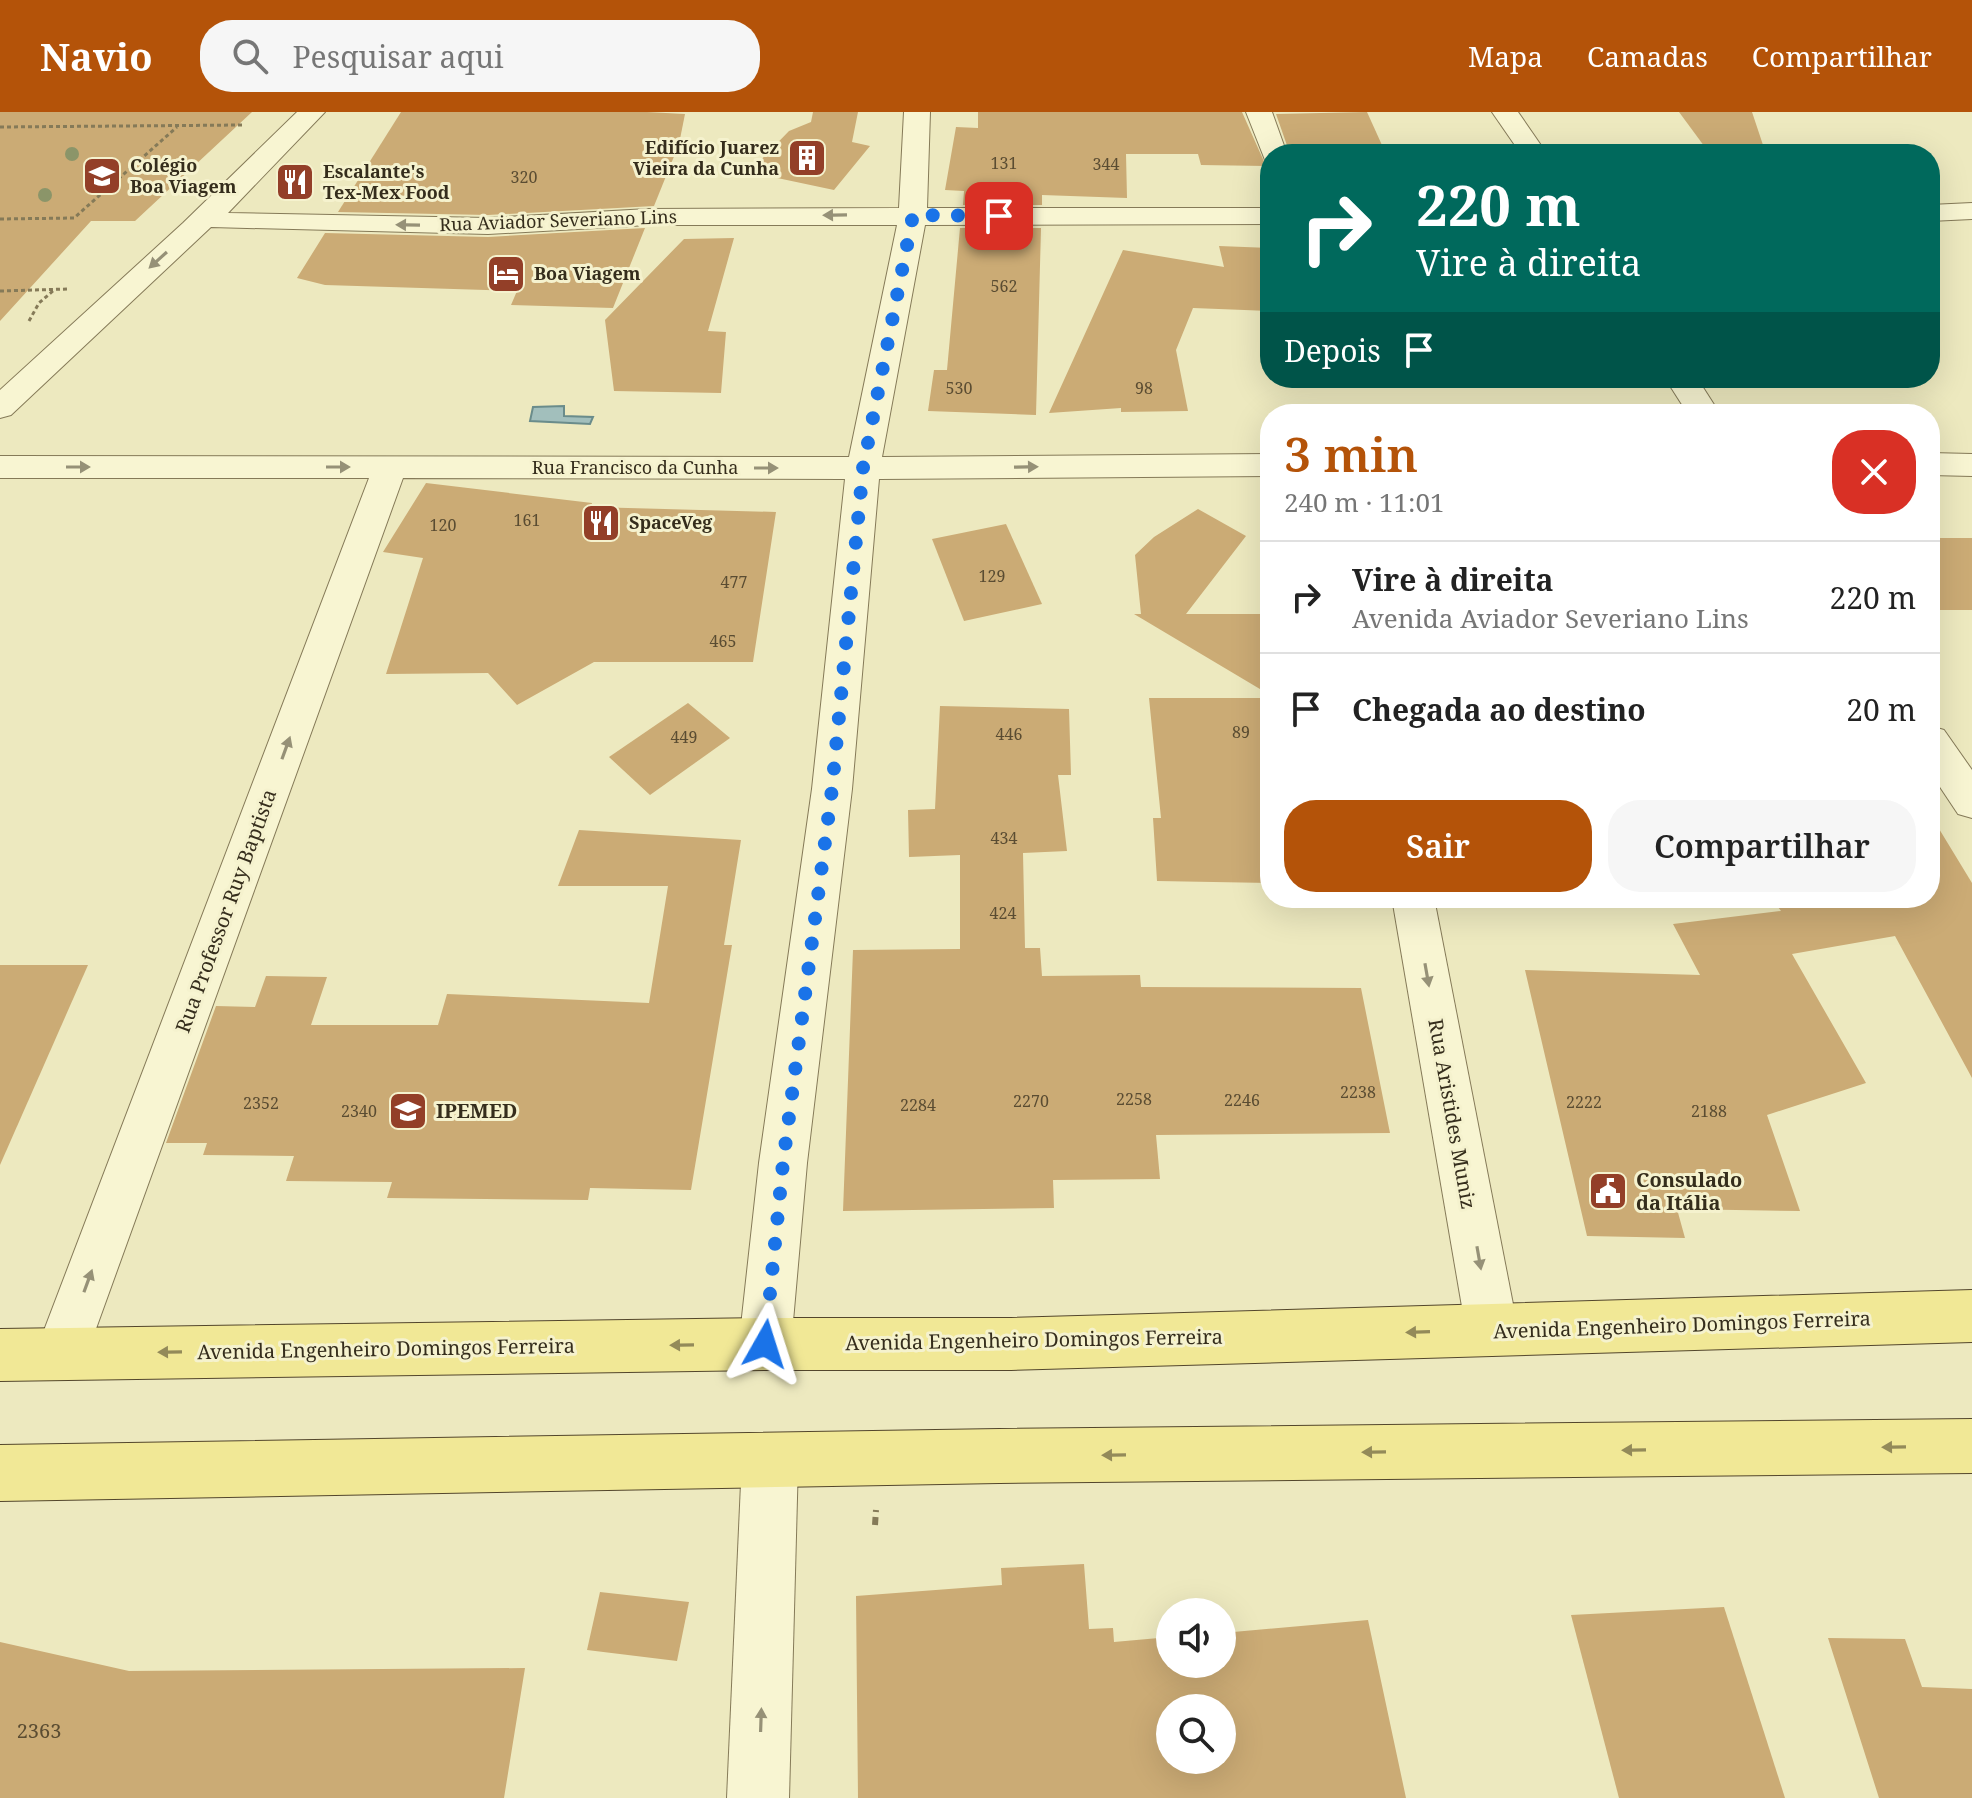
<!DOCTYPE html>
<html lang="pt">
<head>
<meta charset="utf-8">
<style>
	body { margin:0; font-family:"Noto Serif",serif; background:#f6f6f6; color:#222; height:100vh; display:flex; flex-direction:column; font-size:30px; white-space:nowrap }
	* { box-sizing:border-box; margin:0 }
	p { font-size:26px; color:#767676 }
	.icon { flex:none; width:44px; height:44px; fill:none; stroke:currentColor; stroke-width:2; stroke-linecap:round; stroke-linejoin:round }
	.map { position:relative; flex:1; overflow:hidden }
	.sheet { position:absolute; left:1260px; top:292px; width:680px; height:504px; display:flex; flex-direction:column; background:#fff; border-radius:32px; box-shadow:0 8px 32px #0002 }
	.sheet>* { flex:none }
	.hud { position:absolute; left:1260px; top:32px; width:680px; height:244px; border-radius:32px; box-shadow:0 8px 32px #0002; background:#00695c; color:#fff; overflow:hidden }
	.controls { position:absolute; left:1156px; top:1486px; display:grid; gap:16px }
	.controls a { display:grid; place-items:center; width:80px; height:80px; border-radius:50%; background:#fff; box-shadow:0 8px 32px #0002; font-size:40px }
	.pin { position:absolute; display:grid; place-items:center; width:68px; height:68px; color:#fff; margin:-34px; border-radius:16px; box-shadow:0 4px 12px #0006 }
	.me { position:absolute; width:88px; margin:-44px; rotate:6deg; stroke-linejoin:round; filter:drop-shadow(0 0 6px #0008) }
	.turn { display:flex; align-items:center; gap:28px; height:168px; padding:0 24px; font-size:36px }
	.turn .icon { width:104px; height:104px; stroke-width:2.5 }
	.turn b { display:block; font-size:56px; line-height:68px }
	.then { display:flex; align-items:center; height:76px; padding:0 24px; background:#0003; gap:16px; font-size:30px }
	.round { display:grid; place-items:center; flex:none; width:84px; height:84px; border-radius:32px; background:#f6f6f6 }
	.summary { display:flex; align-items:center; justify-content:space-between; height:136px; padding:0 24px }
	h1 { font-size:48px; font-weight:600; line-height:60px; color:#b45309 }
	.action { display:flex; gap:16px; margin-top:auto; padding:16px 24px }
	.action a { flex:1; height:92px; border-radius:32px; background:#b45309; color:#fff; font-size:32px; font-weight:600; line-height:92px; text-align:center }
	.action a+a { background:#f6f6f6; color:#222 }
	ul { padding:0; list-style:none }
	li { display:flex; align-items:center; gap:24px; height:112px; padding:0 24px; border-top:2px solid #e0e0e0 }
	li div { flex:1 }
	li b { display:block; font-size:30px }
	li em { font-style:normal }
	header { display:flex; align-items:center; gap:48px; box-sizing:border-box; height:112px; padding:0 40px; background:#b45309; color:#fff }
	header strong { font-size:38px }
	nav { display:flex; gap:44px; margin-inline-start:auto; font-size:28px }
	.search { width:560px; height:72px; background:#f6f6f6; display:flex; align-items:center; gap:20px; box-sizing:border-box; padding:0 28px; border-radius:32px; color:#767676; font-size:30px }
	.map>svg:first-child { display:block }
</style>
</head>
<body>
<header>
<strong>Navio</strong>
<div class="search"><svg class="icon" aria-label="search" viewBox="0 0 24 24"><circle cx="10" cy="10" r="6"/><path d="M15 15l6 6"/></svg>Pesquisar aqui</div>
<nav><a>Mapa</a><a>Camadas</a><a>Compartilhar</a></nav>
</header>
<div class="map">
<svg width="1972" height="1686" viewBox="0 0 1972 1686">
	<rect width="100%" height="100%" fill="#ede9bf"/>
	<path fill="#a2bfbc" stroke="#6a8c8b" stroke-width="2" d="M564,294v10l29,1 -3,7 -60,-3 3,-14z"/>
	<g fill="#cbab75" fill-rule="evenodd">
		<path d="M0,0h252l-117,109h-44l-91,100z"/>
		<path d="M401,0h246l38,2 -6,30 -25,62 -166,9 -150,-3z"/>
		<path d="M813,0h45l-6,30 18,4 -36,44 -85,-18 40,-41 22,-9z"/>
		<path d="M978,0h264l24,54 -65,-1 -3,-11h-72l1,44 -85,-3v10h-79l1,-14 -19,-1 11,-63 22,1z"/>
		<path d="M1367,0l19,42h-96l-14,-40z"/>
		<path d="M1679,0h73l14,42h-56z"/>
		<path d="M645,116l-32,80 -102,-3 6,-14 -192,-6 -28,-7 28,-45 163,4z"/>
		<path d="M960,116h81l-5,187 -108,-4 6,-41h13z"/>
		<path d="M734,126l-26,93 18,1 -5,61 -107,-2 -9,-71 79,-81z"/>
		<path d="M1219,134l51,2v63l-77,-3 -17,42 12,61 -67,1v-4l-72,5 74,-163 101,17z"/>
		<path d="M426,371l166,20 -1,4 185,5 -23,150h-159l-77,43 -29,-32 -102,1 37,-116 -40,-6z"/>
		<path d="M1198,397l48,27 -60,78h84v81l-136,-81h7l-6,-59 19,-18z"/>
		<path d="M1006,412l36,80 -78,17 -32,-82z"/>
		<rect x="1930" y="426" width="42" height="72"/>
		<path d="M1149,586h121v185l-113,-2 -4,-63h8z"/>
		<path d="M688,591l42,35 -80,57 -41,-38z"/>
		<path d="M940,594l129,3 2,66h-13l9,76 -44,2 2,95h15l2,28 98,-1 1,12 220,1 29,145 -234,2 4,44 -107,1 1,28 -211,3 10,-261 107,-1v-94l-51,2 -1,-47 27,-1z"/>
		<path d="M1930,702l42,69v195l-77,-142 -103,18 74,129 -99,32 33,96 -123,-2 8,29 -98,-2 -62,-266 175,5 -27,-51 108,-13 -10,-13h159z"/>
		<path d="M579,718l162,10 -17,105h8l-41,245 -101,-2 -2,12 -201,-2 5,-16 -106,-1 8,-25 -91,-1 4,-12h-41l50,-137 39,1 11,-31 61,1 -16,48h127l9,-31 202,9 19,-117h-110z"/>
		<path d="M0,853h88l-88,200z"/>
		<path d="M1084,1452l5,65 24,-1 1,14 56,-5v27h52v-31l146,-13 38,178h-548l-2,-202 146,-11 -1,-17zM1170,1596h52v52h-52z"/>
		<path d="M600,1480l89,10 -12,59 -90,-11z"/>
		<path d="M1724,1495l61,191h-166l-48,-183z"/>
		<path d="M1828,1526l77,1 17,48 50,2v109h-93z"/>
		<path d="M0,1530l129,29 396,-3 -21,130h-504z"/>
	</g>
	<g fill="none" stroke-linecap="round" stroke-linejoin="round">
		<defs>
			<g id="minor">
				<path d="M297,0h28l-97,101 260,5 160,-9 251,-1 5,-96h26l-3,96h343v16l-345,1 -43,232 388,-3v22l-391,3 -27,310 -45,374 -16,181 -7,19 -19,7 -19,-7 -7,-19 20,-181 53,-374 33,-310 -442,-1 -323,895 -19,7 -19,-7 -7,-19 334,-876h-369v-22l849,1 48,-232h-249l-160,9 -277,-7 -200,188 -11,3v-28l183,-167z"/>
				<path d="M1246,0h26l15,42h-17v7l-5,-1z"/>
				<path d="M1492,0h26l29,42h-26z"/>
				<path d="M1972,91v16l-42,2v-16z"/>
				<path d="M1665,266h32l23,36h-32z"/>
				<path d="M1930,341l42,1v22l-42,-1z"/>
				<path d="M1930,614l14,4 28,40v48l-14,-4 -28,-42z"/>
				<path d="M1392,786h42l84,432 -8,18 -18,8 -18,-8 -8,-18z"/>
				<path d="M770,1321l19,9 9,19 -9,337h-62l15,-337 9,-19z"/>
			</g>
			<g id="primary">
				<path d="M1972,1178v52l-961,28h-246l-765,11v-52l765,-11h246z"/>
				<path d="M1972,1307v54l-973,10 -999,18v-56l999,-16z"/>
			</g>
		</defs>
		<use href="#minor" stroke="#857a58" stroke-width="2"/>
		<use href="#primary" stroke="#53462c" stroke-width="2"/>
		<g stroke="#857a58" stroke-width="3" stroke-dasharray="4 3" stroke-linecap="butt">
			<path d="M0,15l243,-2"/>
			<path d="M0,107l74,-1 103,-91"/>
			<path d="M0,179l68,-2"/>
			<path d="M29,209l10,-18 15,-13"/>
		</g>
		<path stroke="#857a58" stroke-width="6" stroke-dasharray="8 5" stroke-linecap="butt" d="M875,1413l1,-15"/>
		<use href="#minor" fill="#f8f5d2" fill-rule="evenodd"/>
		<use href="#primary" fill="#f1e896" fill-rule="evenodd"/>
	</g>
	<g fill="#8b9569">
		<circle cx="72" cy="42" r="7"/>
		<circle cx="45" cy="83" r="7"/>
	</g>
	<defs><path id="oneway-solid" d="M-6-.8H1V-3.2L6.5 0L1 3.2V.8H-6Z" transform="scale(2)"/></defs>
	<g fill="#969177">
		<use href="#oneway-solid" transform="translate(835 103) rotate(179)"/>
		<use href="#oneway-solid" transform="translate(408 113) rotate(-179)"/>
		<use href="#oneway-solid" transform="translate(158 148) rotate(138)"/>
		<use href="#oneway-solid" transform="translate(78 355)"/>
		<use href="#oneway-solid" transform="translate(338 355)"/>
		<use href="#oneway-solid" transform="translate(1026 355) rotate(-1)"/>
		<use href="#oneway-solid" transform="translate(766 356)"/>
		<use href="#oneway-solid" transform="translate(286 636) rotate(-70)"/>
		<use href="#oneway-solid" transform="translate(1427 863) rotate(80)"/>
		<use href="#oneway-solid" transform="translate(1479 1146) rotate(80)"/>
		<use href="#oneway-solid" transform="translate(88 1169) rotate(-70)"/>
		<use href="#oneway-solid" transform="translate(761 1608) rotate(-88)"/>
	</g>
	<g fill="#938a59">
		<use href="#oneway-solid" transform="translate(1418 1220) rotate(178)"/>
		<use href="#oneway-solid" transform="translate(682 1233) rotate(179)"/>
		<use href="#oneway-solid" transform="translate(170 1240) rotate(179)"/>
		<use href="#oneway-solid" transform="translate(1894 1335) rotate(179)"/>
		<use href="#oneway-solid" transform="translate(1634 1338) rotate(179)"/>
		<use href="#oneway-solid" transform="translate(1374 1340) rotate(179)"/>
		<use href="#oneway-solid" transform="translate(1114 1343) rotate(179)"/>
	</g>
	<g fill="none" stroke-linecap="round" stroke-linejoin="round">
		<path stroke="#1a73e8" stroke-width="14" stroke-dasharray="0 25.2" d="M765,1232l18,-181 49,-374 31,-321 50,-253 86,1"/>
	</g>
	<defs>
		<symbol id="building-square" viewBox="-11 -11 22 22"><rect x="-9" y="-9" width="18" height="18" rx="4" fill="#933f28" stroke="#f5f2ce"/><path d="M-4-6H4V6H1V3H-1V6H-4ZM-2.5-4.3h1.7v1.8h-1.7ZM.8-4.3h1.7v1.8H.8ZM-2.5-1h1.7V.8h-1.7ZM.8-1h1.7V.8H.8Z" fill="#fff"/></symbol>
		<symbol id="school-square" viewBox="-11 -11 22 22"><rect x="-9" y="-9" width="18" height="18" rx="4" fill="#933f28" stroke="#f5f2ce"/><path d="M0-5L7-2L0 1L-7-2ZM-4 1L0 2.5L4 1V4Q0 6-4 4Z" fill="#fff"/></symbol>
		<symbol id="restaurant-square" viewBox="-11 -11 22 22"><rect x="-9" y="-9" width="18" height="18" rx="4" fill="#933f28" stroke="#f5f2ce"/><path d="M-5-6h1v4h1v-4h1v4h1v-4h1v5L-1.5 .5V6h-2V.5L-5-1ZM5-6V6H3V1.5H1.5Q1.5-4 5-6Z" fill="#fff"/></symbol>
		<symbol id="hotel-square" viewBox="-11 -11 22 22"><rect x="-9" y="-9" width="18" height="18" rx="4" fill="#933f28" stroke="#f5f2ce"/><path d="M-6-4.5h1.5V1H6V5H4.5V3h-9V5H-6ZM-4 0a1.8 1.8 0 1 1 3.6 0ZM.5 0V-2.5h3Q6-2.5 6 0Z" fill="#fff"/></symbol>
		<symbol id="university-square" viewBox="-11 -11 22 22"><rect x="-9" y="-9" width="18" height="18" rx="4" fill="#933f28" stroke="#f5f2ce"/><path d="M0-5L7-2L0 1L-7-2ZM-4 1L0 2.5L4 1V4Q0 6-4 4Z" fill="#fff"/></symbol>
		<symbol id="civic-square" viewBox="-11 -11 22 22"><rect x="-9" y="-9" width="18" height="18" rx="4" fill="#933f28" stroke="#f5f2ce"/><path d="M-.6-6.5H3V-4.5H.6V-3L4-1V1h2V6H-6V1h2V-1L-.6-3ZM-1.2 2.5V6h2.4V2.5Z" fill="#fff"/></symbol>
	</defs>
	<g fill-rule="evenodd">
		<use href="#building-square" x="785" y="24" width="44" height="44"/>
		<use href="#school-square" x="80" y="42" width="44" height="44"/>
		<use href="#restaurant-square" x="273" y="48" width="44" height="44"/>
		<use href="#hotel-square" x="484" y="140" width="44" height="44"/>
		<use href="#restaurant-square" x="579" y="389" width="44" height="44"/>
		<use href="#university-square" x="386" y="977" width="44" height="44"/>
		<use href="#civic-square" x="1586" y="1057" width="44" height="44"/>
	</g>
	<g text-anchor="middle" stroke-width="6" stroke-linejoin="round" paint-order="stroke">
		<g font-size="16" fill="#5a4c32">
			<text x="1004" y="57">131</text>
			<text x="1106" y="58">344</text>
			<text x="524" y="71">320</text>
			<text x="1004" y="180">562</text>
			<text x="959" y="282">530</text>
			<text x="1144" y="282">98</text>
			<text x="527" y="414">161</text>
			<text x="443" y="419">120</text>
			<text x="992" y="470">129</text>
			<text x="734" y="476">477</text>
			<text x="723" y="535">465</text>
			<text x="1241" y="626">89</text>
			<text x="1009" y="628">446</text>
			<text x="684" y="631">449</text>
			<text x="1004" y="732">434</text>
			<text x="1003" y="807">424</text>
			<text x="1358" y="986">2238</text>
			<text x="1134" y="993">2258</text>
			<text x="1242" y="994">2246</text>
			<text x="1031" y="995">2270</text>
			<text x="1584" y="996">2222</text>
			<text x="261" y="997">2352</text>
			<text x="918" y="999">2284</text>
			<text x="359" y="1005">2340</text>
			<text x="1709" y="1005">2188</text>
		</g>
		<g font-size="18" font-weight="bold" fill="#352d1c" stroke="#f5f2ce" text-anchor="start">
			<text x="779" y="42" text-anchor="end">Edifício Juarez<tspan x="779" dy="21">Vieira da Cunha</tspan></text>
			<text x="130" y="60">Colégio<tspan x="130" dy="21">Boa Viagem</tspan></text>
			<text x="323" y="66">Escalante's<tspan x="323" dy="21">Tex-Mex Food</tspan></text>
			<text x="534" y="168">Boa Viagem</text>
			<text x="629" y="417">SpaceVeg</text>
		</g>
		<g font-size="18" fill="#352d1c" stroke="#f5f2ce">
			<text transform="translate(558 109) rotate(-2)" y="6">Rua Aviador Severiano Lins</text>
			<text x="635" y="362">Rua Francisco da Cunha</text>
		</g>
		<g font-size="20" fill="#352d1c" stroke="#f5f2ce">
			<text transform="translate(226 799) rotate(-70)" y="7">Rua Professor Ruy Baptista</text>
			<text transform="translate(1452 1002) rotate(80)" y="7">Rua Aristides Muniz</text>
			<text transform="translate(1682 1213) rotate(-2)" y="7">Avenida Engenheiro Domingos Ferreira</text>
			<text transform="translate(1034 1228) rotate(-1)" y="7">Avenida Engenheiro Domingos Ferreira</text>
			<text transform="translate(386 1237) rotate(-1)" y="7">Avenida Engenheiro Domingos Ferreira</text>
		</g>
		<g font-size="20" font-weight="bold" fill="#352d1c" stroke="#f5f2ce" text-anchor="start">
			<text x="436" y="1006">IPEMED</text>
			<text x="1636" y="1075">Consulado<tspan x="1636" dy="23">da Itália</tspan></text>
		</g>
		<g font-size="20" fill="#5a4c32">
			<text x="39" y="1626">2363</text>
		</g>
	</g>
</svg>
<div class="controls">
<a><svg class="icon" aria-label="sound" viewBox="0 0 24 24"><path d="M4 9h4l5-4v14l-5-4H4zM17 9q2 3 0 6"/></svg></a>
<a><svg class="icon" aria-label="search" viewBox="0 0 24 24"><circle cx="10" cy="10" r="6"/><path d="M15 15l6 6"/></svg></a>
</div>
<div class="pin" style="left:999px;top:104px;background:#d93025"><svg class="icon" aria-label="arrive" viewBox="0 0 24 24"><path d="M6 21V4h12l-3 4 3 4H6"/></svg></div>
<svg class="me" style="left:765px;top:1232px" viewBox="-20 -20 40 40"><path d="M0-17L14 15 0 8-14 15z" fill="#1a73e8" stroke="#fff" stroke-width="4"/></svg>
<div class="hud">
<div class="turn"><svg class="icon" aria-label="right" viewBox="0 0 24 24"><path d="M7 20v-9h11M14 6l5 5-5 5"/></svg><div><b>220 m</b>Vire à direita</div></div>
<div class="then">Depois<svg class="icon" aria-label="arrive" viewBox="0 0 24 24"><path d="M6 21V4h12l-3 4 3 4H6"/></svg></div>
</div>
<section class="sheet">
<div class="summary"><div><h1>3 min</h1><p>240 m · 11:01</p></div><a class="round" style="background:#d93025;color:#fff"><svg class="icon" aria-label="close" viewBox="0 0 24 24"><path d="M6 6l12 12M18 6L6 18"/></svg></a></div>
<ul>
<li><svg class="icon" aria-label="right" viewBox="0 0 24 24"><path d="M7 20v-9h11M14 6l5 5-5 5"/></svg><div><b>Vire à direita</b><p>Avenida Aviador Severiano Lins</p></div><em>220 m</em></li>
<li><svg class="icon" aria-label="arrive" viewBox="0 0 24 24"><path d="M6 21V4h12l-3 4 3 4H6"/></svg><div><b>Chegada ao destino</b></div><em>20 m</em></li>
</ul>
<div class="action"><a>Sair</a><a>Compartilhar</a></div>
</section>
</div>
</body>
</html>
